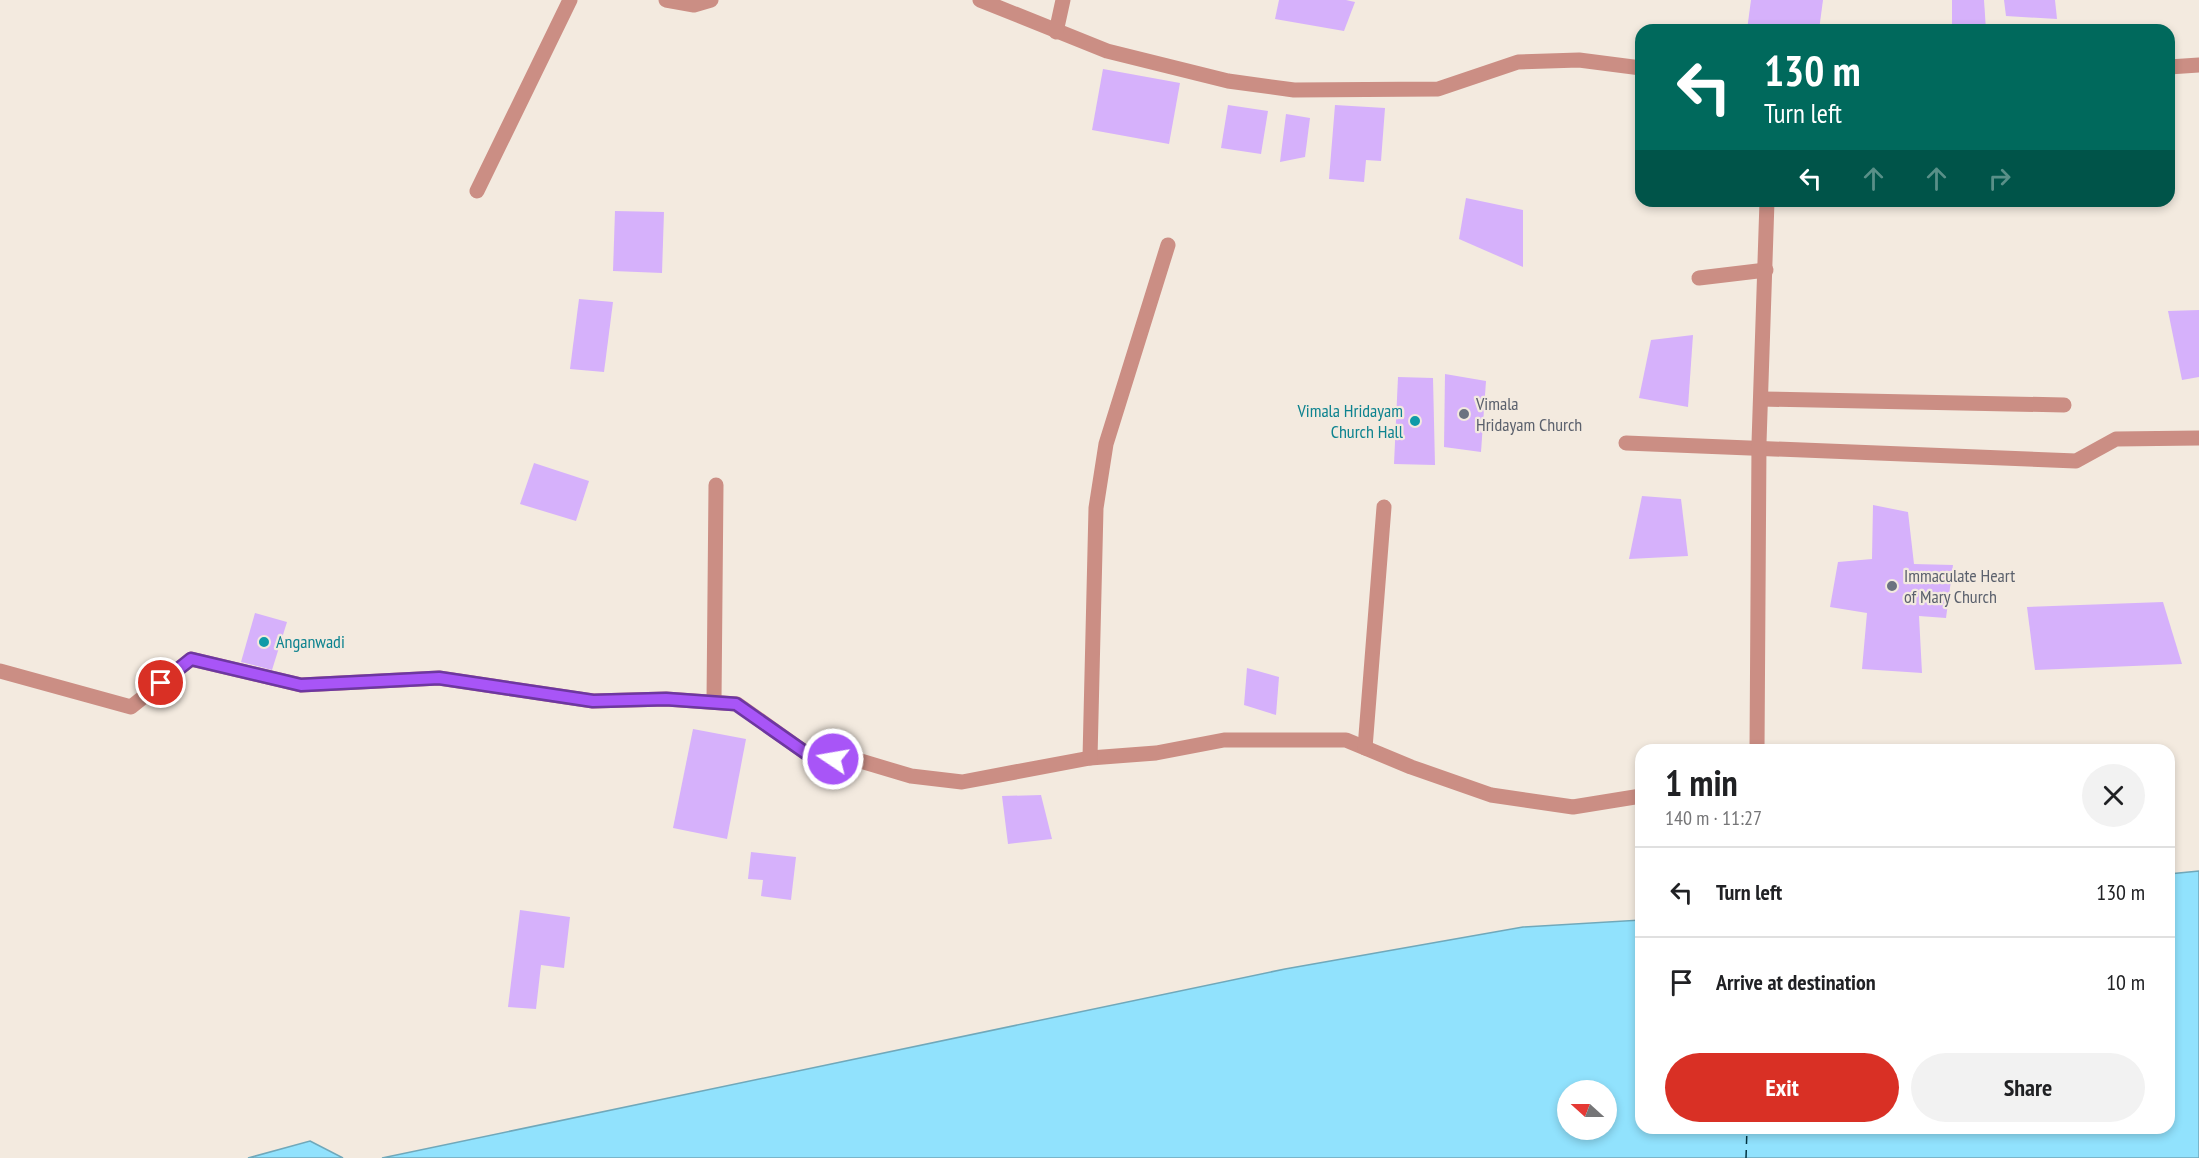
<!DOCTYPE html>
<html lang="en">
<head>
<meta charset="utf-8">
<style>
	body { margin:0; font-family:"PT Sans Narrow",sans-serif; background:#f2f2f2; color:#202124; height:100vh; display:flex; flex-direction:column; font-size:22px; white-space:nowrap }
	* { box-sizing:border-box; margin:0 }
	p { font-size:20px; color:#757577 }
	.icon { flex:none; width:33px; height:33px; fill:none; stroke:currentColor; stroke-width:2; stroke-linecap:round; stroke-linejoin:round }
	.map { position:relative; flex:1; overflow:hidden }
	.panel { position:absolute; left:1635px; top:744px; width:540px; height:390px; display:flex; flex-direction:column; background:#fff; border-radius:18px; box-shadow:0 3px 9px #0003 }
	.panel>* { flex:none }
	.hud { position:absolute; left:1635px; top:24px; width:540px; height:183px; border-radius:18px; box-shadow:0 3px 9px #0003; background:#00695c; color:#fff; overflow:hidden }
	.needle { width:39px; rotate:291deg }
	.controls { position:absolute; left:1557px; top:1080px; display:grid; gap:12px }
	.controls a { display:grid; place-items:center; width:60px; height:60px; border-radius:50%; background:#fff; box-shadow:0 3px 9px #0003; font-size:30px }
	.pin { position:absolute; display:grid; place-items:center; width:51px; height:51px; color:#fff; margin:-26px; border:3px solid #fff; border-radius:50%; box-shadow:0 2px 6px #0007 }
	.me { position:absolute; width:66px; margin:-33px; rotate:282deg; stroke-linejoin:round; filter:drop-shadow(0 0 4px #0008) }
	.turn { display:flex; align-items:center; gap:21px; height:126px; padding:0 30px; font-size:27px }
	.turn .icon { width:78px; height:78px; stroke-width:2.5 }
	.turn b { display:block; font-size:42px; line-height:51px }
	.lanes { display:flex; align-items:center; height:57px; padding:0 30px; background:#0003; justify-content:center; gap:30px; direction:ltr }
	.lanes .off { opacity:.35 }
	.round { display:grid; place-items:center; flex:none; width:63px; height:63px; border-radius:32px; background:#f2f2f2 }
	.summary { display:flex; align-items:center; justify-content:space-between; height:102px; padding:0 30px }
	h1 { font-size:36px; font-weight:800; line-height:45px }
	.action { display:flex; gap:12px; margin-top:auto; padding:12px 30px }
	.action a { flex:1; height:69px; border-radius:36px; background:#d93025; color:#fff; font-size:24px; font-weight:800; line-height:69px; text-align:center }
	.action a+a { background:#f2f2f2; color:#202124 }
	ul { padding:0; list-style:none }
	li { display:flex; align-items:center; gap:18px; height:90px; padding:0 30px; border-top:2px solid #e0e0e0 }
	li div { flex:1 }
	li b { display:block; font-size:22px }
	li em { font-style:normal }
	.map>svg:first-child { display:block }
</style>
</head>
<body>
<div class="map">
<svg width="2199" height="1158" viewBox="0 0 2199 1158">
	<rect width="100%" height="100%" fill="#f3eadf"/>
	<g fill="#91e2fd" stroke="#70a8ba" stroke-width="1.5" fill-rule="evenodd">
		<path d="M2199,871v287h-1817l903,-189 238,-42 118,-7v208h528v-254zM1568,1090h38v40h-38z"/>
		<path d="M310,1141l33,17h-95z"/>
	</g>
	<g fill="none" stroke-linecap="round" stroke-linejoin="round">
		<path stroke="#003341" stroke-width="1.5" stroke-dasharray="8 6" stroke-linecap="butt" d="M1746,1158l1,-30"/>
	</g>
	<g fill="#d6b1fb">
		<path d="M1279,0h67l9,2 -11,29 -69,-12z"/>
		<path d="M1751,0h72l-4,30h-72z"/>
		<path d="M1952,0h32l2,30h-34z"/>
		<path d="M2004,0h51l2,19 -51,-3z"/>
		<path d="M1103,69l77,14 -11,61 -77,-14z"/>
		<path d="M1228,105l40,6 -7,43 -40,-6z"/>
		<path d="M1335,105l50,3 -4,53 -15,-1 -2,22 -35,-3z"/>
		<path d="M1286,114l24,4 -5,39 -25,5z"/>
		<path d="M1466,198l57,12v57l-64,-28z"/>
		<path d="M615,211l49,1 -2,61 -49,-2z"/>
		<path d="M579,299l34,3 -9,70 -34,-3z"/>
		<path d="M2199,310v67l-17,3 -14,-69z"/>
		<path d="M1693,335l-5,72 -49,-9 12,-58z"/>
		<path d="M1445,374l41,7 -5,71 -37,-5z"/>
		<path d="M1398,377l35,1 2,87 -41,-1z"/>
		<path d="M534,463l55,18 -13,40 -56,-17z"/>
		<path d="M1642,496l39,3 7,57 -59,3z"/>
		<path d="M1873,505l35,7 6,52 39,1 -7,53 -27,-2 3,57 -60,-4 5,-56 -37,-6 8,-45 34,-3z"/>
		<path d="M2163,602l19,62 -147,6 -8,-63z"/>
		<path d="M255,613l32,9 -15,48 -31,-8z"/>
		<path d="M1247,668l32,9 -3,38 -32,-10z"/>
		<path d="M693,729l53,10 -19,100 -54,-11z"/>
		<path d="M1041,795l11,44 -44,5 -6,-48z"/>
		<path d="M751,852l45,5 -5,43 -30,-4 2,-16 -15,-1z"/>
		<path d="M520,910l50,7 -6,51 -23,-3 -5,44 -28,-2z"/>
	</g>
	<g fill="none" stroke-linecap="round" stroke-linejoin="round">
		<path stroke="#cb8e84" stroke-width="15" d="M1699,278l67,-8"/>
		<g stroke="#cb8e84" stroke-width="15">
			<path d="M666,0l28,5 17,-5"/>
			<path d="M980,0l127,51 121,30 66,9 144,-1 80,-27 61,-2 62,8"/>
			<path d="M1056,32l7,-32"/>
			<path d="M2169,67l30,-2"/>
			<path d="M477,191l93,-191"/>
			<path d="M1761,399l303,6"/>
			<path d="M1626,443l450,18 40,-22 83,-1"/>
			<path d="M0,671l131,36 60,-48 110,26 138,-7 154,23 73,-2 71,5 76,54 41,1 57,17 51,6 128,-24 66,-5 68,-13h122l65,27 80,28 82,12 68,-11"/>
			<path d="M714,702l2,-217"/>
			<path d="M1365,748l19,-241"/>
			<path d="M1757,750l2,-307 8,-242"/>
			<path d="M1090,758l6,-250 10,-64 62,-199"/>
		</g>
	</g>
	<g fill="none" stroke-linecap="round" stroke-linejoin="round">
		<defs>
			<path id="route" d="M161,683l30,-24 110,26 138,-7 154,23 73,-2 70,5 77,54 20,1"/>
		</defs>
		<use href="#route" stroke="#6d37a1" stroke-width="15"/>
		<use href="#route" stroke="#a855f7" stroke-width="10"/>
	</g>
	<g fill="#6b7280" stroke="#f3eadf" stroke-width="2">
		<circle cx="1464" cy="414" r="6"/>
		<circle cx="1892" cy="586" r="6"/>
	</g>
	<g fill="#0f9aa8" stroke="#f3eadf" stroke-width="2">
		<circle cx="1415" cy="421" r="6"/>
		<circle cx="264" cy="642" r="6"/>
	</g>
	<g text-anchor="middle" stroke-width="4.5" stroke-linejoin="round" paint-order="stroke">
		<g font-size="18" fill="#5b616d" stroke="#f3eadf" text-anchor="start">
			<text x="1476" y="410">Vimala<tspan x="1476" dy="21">Hridayam Church</tspan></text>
			<text x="1904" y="582">Immaculate Heart<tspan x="1904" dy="21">of Mary Church</tspan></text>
		</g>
		<g font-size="18" fill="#0d838f" stroke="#f3eadf" text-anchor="end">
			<text x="1403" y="417">Vimala Hridayam<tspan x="1403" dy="21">Church Hall</tspan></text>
			<text x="276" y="648" text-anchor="start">Anganwadi</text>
		</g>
	</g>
</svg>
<div class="controls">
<a><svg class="needle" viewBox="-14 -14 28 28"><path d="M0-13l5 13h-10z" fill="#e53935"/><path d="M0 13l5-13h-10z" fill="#757577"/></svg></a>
</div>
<div class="pin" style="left:161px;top:683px;background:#d93025"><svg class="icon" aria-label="arrive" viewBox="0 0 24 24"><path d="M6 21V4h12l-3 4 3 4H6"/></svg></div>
<svg class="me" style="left:833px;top:759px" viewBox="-20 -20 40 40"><circle r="17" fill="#a855f7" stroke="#fff" stroke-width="3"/><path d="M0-11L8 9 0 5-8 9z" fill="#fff"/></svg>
<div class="hud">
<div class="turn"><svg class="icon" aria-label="left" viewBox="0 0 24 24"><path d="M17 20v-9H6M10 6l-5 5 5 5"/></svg><div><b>130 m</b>Turn left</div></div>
<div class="lanes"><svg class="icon" aria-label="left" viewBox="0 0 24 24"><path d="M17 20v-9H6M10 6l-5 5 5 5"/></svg><svg class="icon off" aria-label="ahead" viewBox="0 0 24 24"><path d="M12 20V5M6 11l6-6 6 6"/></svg><svg class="icon off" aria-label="ahead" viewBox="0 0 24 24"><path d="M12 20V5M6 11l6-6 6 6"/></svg><svg class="icon off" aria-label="right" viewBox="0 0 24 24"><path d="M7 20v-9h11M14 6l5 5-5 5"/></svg></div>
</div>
<section class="panel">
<div class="summary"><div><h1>1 min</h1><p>140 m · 11:27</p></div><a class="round"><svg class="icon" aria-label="close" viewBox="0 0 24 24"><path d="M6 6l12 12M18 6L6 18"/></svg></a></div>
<ul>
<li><svg class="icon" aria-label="left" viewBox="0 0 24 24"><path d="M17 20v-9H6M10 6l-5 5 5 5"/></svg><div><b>Turn left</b></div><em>130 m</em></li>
<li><svg class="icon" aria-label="arrive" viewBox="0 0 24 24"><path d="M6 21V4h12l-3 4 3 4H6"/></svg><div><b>Arrive at destination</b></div><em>10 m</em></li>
</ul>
<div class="action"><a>Exit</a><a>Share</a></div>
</section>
</div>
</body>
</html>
